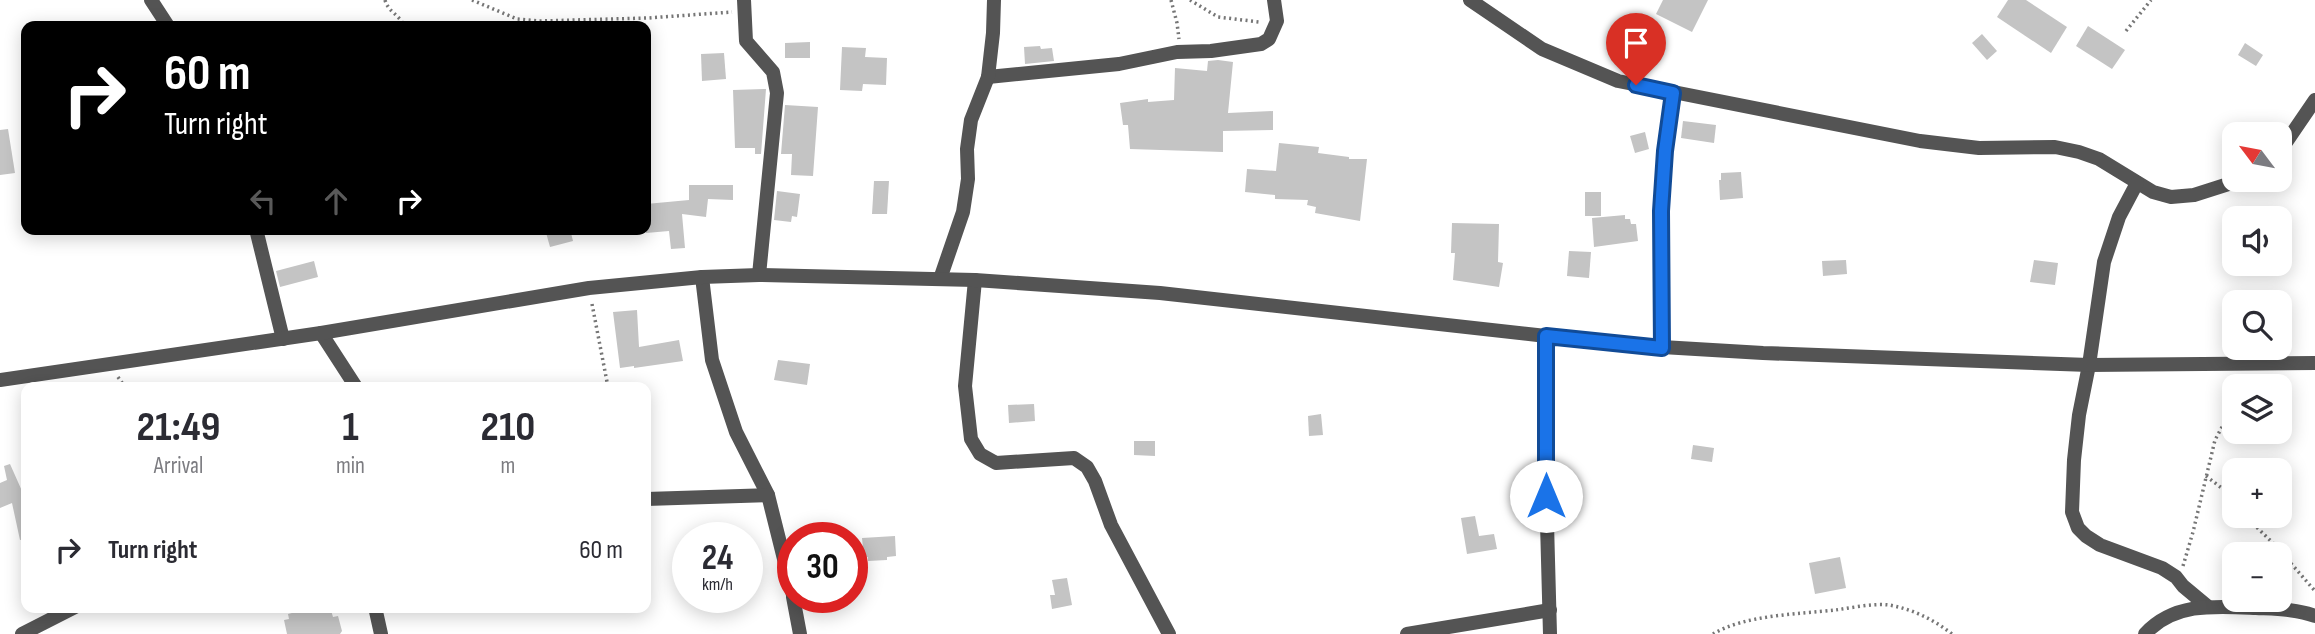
<!DOCTYPE html>
<html lang="en">
<head>
<meta charset="utf-8">
<style>
	body { margin:0; font-family:"Sofia Sans Condensed",sans-serif; background:#f7f7f7; color:#2b2b33; height:100vh; display:flex; flex-direction:column; font-size:26px; white-space:nowrap }
	* { box-sizing:border-box; margin:0 }
	p { font-size:23px; color:#7c7c81 }
	.icon { flex:none; width:38px; height:38px; fill:none; stroke:currentColor; stroke-width:2; stroke-linecap:round; stroke-linejoin:round }
	.map { position:relative; flex:1; overflow:hidden }
	.details { position:absolute; left:21px; top:382px; width:630px; height:231px; display:flex; flex-direction:column; background:#fff; border-radius:14px; box-shadow:0 4px 18px #0003 }
	.details>* { flex:none }
	.banner { position:absolute; left:21px; top:21px; width:630px; height:214px; border-radius:14px; box-shadow:0 4px 18px #0003; background:#000; color:#fff; overflow:hidden }
	.needle { width:46px; rotate:302deg }
	.controls { position:absolute; left:2222px; top:122px; display:grid; gap:14px }
	.controls a { display:grid; place-items:center; width:70px; height:70px; border-radius:14px; background:#fff; box-shadow:0 4px 18px #0003; font-size:35px }
	.speed { position:absolute; left:672px; top:522px; display:flex; gap:14px; font-size:35px; font-weight:700; text-align:center }
	.speed>* { display:grid; place-content:center; width:91px; height:91px; border-radius:50%; background:#fff; box-shadow:0 4px 18px #0003; line-height:1 }
	.speed small { font-size:18px; font-weight:400 }
	.speed .limit { border:10px solid #d22; background:#fff; color:#111 }
	.pin { position:absolute; display:grid; place-items:center; width:60px; height:60px; color:#fff; margin:-72px -30px; border-radius:50% 50% 50% 0; rotate:-45deg; box-shadow:0 0 7px #0007 }
	.pin .icon { rotate:45deg }
	.me { position:absolute; width:77px; margin:-38px; rotate:0deg; stroke-linejoin:round; filter:drop-shadow(0 0 5px #0008) }
	.turn { display:flex; align-items:center; gap:24px; height:147px; padding:0 28px; font-size:32px }
	.turn .icon { width:91px; height:91px; stroke-width:2.5 }
	.turn b { display:block; font-size:49px; line-height:60px }
	.lanes { display:flex; align-items:center; height:66px; padding:0 28px; background:#0003; justify-content:center; gap:35px; direction:ltr }
	.lanes .off { opacity:.35 }
	.eta { display:flex; justify-content:space-evenly; align-items:center; height:119px; text-align:center }
	.eta b { font-size:42px; font-weight:700; line-height:49px }
	ul { padding:0; list-style:none }
	li { display:flex; align-items:center; gap:21px; height:98px; padding:0 28px }
	li div { flex:1 }
	li b { display:block; font-size:26px }
	li em { font-style:normal }
	.map>svg:first-child { display:block }
</style>
</head>
<body>
<div class="map">
<svg width="2315" height="634" viewBox="0 0 2315 634">
	<rect width="100%" height="100%" fill="#fff"/>
	<g fill="#c4c4c4">
		<path d="M1663,0h45l-16,32 -36,-18z"/>
		<path d="M2008,0h18l41,27 -16,26 -54,-36z"/>
		<path d="M2088,26l37,24 -13,19 -36,-23z"/>
		<path d="M1982,34l15,17 -10,9 -15,-17z"/>
		<path d="M810,42v16h-25v-15z"/>
		<path d="M2245,43l18,12 -7,11 -18,-11z"/>
		<path d="M1040,46l1,3 11,-1 2,13 -29,3 -1,-17z"/>
		<path d="M842,47l24,1 -1,9 22,1 -1,27 -23,-1 -1,7 -22,-1z"/>
		<path d="M724,53l2,26 -24,2 -1,-27z"/>
		<path d="M1218,60l15,2 -5,51 45,-2v19l-50,1v21l-93,-3 -2,-24h-5l-3,-22 28,-4v3l26,-2 1,-32 32,3 1,-10z"/>
		<path d="M766,89l-5,65h-6v-6h-20l-2,-58z"/>
		<path d="M785,105l33,2 -5,69 -22,-1 1,-21h-11z"/>
		<path d="M1683,121l33,4 -2,18 -33,-5z"/>
		<path d="M8,129l7,44 -15,2v-45z"/>
		<path d="M1645,132l4,17 -14,4 -5,-17z"/>
		<path d="M1279,143l40,4 -1,6 31,4v2h18l-7,62 -45,-8 1,-6 -9,-2 1,-5 -33,-1v-4l-30,-3 2,-23 29,2z"/>
		<path d="M1741,172l2,26 -23,2 -1,-20h2v-7z"/>
		<path d="M874,181h15l-2,33h-15z"/>
		<path d="M689,185h44v15l-25,-1 -2,18 -24,-3 3,34 -14,1 -2,-18 -23,2v-29l43,-4z"/>
		<path d="M777,191l23,3 -3,23 -5,-1 -1,6 -17,-2z"/>
		<rect x="1585" y="192" width="16" height="24"/>
		<path d="M1625,215v4h5l1,5h5l2,17 -44,6 -2,-29z"/>
		<path d="M1452,223l47,1 -1,38 5,1 -4,24 -46,-7 2,-27h-4z"/>
		<path d="M545,229h25l3,12 -23,6z"/>
		<path d="M1569,251l22,1 -2,26 -22,-2z"/>
		<path d="M1846,260l1,14 -24,2 -1,-15z"/>
		<path d="M2034,260l24,3 -3,22 -25,-3z"/>
		<path d="M314,261l4,16 -38,10 -4,-16z"/>
		<path d="M637,310l2,37 40,-7 4,21 -49,7v-2l-14,2 -7,-56z"/>
		<path d="M778,360l32,4 -3,21 -33,-5z"/>
		<path d="M1034,404l1,17 -26,2 -1,-18z"/>
		<path d="M1321,414l2,21 -14,1 -1,-20z"/>
		<path d="M1134,441h21v15l-21,-1z"/>
		<path d="M1693,445l21,3 -2,14 -21,-3z"/>
		<path d="M10,464l16,36v39l-6,1 -8,-37 -12,5v-25l7,-3 -3,-14z"/>
		<path d="M1475,516l4,20 15,-2 3,15 -30,5 -6,-36z"/>
		<path d="M895,536l1,20 -9,1v3l-19,1v-4l-4,1 -2,-20z"/>
		<path d="M1840,557l6,31 -31,6 -6,-31z"/>
		<path d="M1067,578l5,27 -20,4 -2,-14h5l-3,-15z"/>
		<path d="M315,607h15l3,10 5,-1 4,15 -2,3h-53l-3,-14 5,-1 -1,-5z"/>
	</g>
	<g fill="none" stroke-linecap="round" stroke-linejoin="round">
		<g stroke="#767676" stroke-width="3.5" stroke-dasharray="2 3.5" stroke-linecap="butt">
			<path d="M385,0c3,12 15,15 19,26"/>
			<path d="M472,0l45,19 22,2 109,-3 84,-6"/>
			<path d="M1171,0l6,23 2,16"/>
			<path d="M1190,0l28,17 41,5"/>
			<path d="M2126,31l25,-31"/>
			<path d="M592,304l16,83"/>
			<path d="M118,377l7,10"/>
			<path d="M2206,476l17,13 12,16"/>
			<path d="M2245,516l30,29 40,46"/>
			<path d="M2183,566l10,-34 22,-92 20,-37"/>
			<path d="M1713,634c31,-19 86,-20 122,-24 17,-2 37,-7 54,-5 23,4 44,14 63,29"/>
		</g>
		<g stroke="#545454" stroke-width="14">
			<path d="M151,0l17,26"/>
			<path d="M744,0l2,41 27,31 4,21 -18,182"/>
			<path d="M1470,0l72,49 76,32 302,60 59,7 76,-1 24,5 20,7 54,33 18,5 23,-2 47,-15"/>
			<path d="M988,77l131,-13 58,-12 34,-1 50,-7 8,-5 8,-18 -3,-21"/>
			<path d="M2280,151l35,-51"/>
			<path d="M2137,183l-18,34 -15,45 -15,103 -10,50 -5,45 -2,52 6,16 8,8 14,9 62,23 14,9 7,9 24,20"/>
			<path d="M256,229l27,110"/>
			<path d="M702,277l10,83 24,72 32,63 25,100"/>
			<path d="M940,279l23,-67 5,-33 -1,-30 4,-29 17,-43 5,-44 1,-33"/>
			<path d="M975,280l-10,106 6,53 9,15 16,9 78,-5 13,9 8,14 16,44 58,109"/>
			<path d="M321,333l35,54"/>
			<path d="M1546,336l1,187 3,111"/>
			<path d="M1662,347l-1,-137 4,-59 8,-58"/>
			<path d="M0,380l321,-47 268,-45 113,-11 57,-2 216,5 185,13 386,43 116,11 101,6 326,12 226,-2"/>
			<path d="M646,499l122,-4"/>
			<path d="M793,597l7,37"/>
			<path d="M375,607l6,27"/>
			<path d="M22,634l53,-27"/>
			<path d="M1407,634l143,-24"/>
			<path d="M2145,634c29,-32 71,-28 111,-26 19,1 41,1 59,8"/>
		</g>
	</g>
	<g fill="none" stroke-linecap="round" stroke-linejoin="round">
		<defs>
			<path id="route" d="M1546,496v-160l116,12 -1,-137 4,-60 8,-58 -37,-8"/>
		</defs>
		<use href="#route" stroke="#114b97" stroke-width="18"/>
		<use href="#route" stroke="#1a73e8" stroke-width="12"/>
	</g>
</svg>
<div class="controls">
<a><svg class="needle" viewBox="-14 -14 28 28"><path d="M0-13l5 13h-10z" fill="#e53935"/><path d="M0 13l5-13h-10z" fill="#7c7c81"/></svg></a>
<a><svg class="icon" aria-label="sound" viewBox="0 0 24 24"><path d="M4 9h4l5-4v14l-5-4H4zM17 9q2 3 0 6"/></svg></a>
<a><svg class="icon" aria-label="search" viewBox="0 0 24 24"><circle cx="10" cy="10" r="6"/><path d="M15 15l6 6"/></svg></a>
<a><svg class="icon" aria-label="layers" viewBox="0 0 24 24"><path d="M12 4l9 5-9 5-9-5zM3 14l9 5 9-5"/></svg></a>
<a>+</a>
<a>−</a>
</div>
<div class="speed"><div>24<small>km/h</small></div><div class="limit">30</div></div>
<div class="pin" style="left:1636px;top:85px;background:#d93025"><svg class="icon" aria-label="arrive" viewBox="0 0 24 24"><path d="M6 21V4h12l-3 4 3 4H6"/></svg></div>
<svg class="me" style="left:1546px;top:496px" viewBox="-20 -20 40 40"><circle r="19" fill="#fff"/><path d="M0-13L10 11 0 6-10 11z" fill="#1a73e8"/></svg>
<div class="banner">
<div class="turn"><svg class="icon" aria-label="right" viewBox="0 0 24 24"><path d="M7 20v-9h11M14 6l5 5-5 5"/></svg><div><b>60 m</b>Turn right</div></div>
<div class="lanes"><svg class="icon off" aria-label="left" viewBox="0 0 24 24"><path d="M17 20v-9H6M10 6l-5 5 5 5"/></svg><svg class="icon off" aria-label="ahead" viewBox="0 0 24 24"><path d="M12 20V5M6 11l6-6 6 6"/></svg><svg class="icon" aria-label="right" viewBox="0 0 24 24"><path d="M7 20v-9h11M14 6l5 5-5 5"/></svg></div>
</div>
<section class="details">
<div class="eta">
<div><b>21:49</b><p>Arrival</p></div>
<div><b>1</b><p>min</p></div>
<div><b>210</b><p>m</p></div>
</div>
<ul>
<li><svg class="icon" aria-label="right" viewBox="0 0 24 24"><path d="M7 20v-9h11M14 6l5 5-5 5"/></svg><div><b>Turn right</b></div><em>60 m</em></li>
</ul>
</section>
</div>
</body>
</html>
